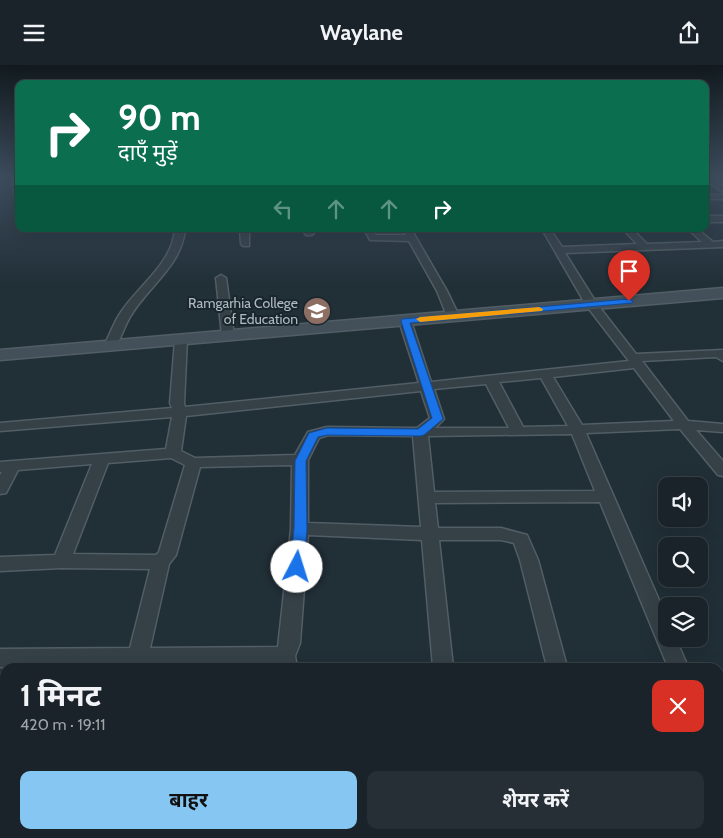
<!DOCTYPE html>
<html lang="hi">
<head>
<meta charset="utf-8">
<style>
	body { margin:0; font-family:Cabin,"Noto Sans Devanagari",sans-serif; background:#262f35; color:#f1f3f6; height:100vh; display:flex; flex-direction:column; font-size:19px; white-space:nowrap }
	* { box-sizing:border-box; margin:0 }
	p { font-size:16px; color:#9fa4a8 }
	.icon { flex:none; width:28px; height:28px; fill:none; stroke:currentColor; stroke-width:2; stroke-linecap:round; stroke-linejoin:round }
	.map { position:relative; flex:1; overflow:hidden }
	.side { position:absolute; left:0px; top:598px; width:724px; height:176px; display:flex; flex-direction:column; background:#192329; border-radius:15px 15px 0 0; box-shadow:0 5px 20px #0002,0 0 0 1px #374046 }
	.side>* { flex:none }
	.hud { position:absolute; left:15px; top:15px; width:694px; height:152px; border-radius:10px; box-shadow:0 5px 20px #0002,0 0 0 1px #374046; background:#0b6e4f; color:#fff; overflow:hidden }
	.fabs { position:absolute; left:658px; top:412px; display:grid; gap:10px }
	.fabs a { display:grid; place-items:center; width:50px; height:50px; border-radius:10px; background:#192329; box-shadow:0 5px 20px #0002,0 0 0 1px #374046; font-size:25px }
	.pin { position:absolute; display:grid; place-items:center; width:42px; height:42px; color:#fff; margin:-51px -21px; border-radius:50% 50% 50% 0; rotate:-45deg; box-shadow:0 0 5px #0007 }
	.pin .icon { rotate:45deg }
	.me { position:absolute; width:55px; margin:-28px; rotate:5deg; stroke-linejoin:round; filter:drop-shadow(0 0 4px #0008) }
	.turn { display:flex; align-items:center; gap:18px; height:105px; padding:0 20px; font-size:22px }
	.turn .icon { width:65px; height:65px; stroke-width:2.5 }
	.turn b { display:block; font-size:35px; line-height:42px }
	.lanes { display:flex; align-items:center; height:48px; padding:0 20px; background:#0003; justify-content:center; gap:25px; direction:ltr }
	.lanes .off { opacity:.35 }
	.round { display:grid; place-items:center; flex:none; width:52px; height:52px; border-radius:10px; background:#262f35 }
	.head { display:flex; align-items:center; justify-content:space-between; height:85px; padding:0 20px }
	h1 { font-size:30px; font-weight:700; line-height:38px }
	.action { display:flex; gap:10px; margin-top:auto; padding:10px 20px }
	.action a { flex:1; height:58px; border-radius:10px; background:#85c6f3; color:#111; font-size:20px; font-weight:700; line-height:58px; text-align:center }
	.action a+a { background:#262f35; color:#f1f3f6 }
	header { display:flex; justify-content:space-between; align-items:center; height:65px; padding:0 20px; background:#192329; font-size:22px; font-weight:700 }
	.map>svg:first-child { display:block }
</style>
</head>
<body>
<header><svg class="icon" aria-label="menu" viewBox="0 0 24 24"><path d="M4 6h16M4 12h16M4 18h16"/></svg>Waylane<svg class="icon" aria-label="share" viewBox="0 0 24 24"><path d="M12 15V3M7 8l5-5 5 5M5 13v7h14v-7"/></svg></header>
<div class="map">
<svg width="723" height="773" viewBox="0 0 723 773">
	<rect width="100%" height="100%" fill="#212f37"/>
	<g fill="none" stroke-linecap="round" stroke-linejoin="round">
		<defs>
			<g id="minor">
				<path d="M705,111h5l13,10v6l-18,-12z"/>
				<rect x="705" y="130" width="18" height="4"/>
				<rect x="705" y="151" width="18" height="6"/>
				<path d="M175,164h10c-3,37 -38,58 -55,88 -6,10 -9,22 -16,32h-8l-2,-3c5,-10 9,-21 15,-31 18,-29 53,-50 56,-86z"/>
				<path d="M240,164h9v17h-6l-2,-2z"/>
				<path d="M302,164h9l3,4 -2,2h-6z"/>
				<path d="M364,164h8l4,6h30l-3,-6h8l36,62 12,25 -2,2h-8l-2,-2 -10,-25 -28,-50 -39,-1z"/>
				<path d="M542,164h8l12,18 75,-3 -14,-15h9l15,15 55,-2 -14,-13h9l16,13 10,-1v6l-158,6 32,51 39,50 87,-4v11l-7,-4 -74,4 46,60 35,3v8l-27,-2 27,31v15l-5,-1 -38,-46 -94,4 80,183v23h10l12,28h-20l-68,-165 -165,1 3,25h63l26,7 11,25 29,107h-20l-27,-107 -6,-17 -13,-3h-62l14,127h-20l-11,-127 -114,-5 -8,108 -5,13 2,11h-20l-1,-2 -130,1v1h-146v-18l130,-1 20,-79 -89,-1 -61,3v-14l55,-2 37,-91 -74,6 -12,23 -6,1v-19l2,-3h-2v-10l166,-13 6,-32 -172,14v-8l172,-15 -2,-5 5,-63 6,-4 6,4 -3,63 1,4 234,-24 -20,-62 6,-3 6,3 20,61 198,-21 -43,-56zM634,303l40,53 -92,4 -29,-48zM541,313l27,48 -45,1 -24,-45zM486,319l23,44h-74l9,-9 -10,-30zM421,326l9,27 -13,10 -90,-1 -19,5 -13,23 -100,3 -14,-7 5,-35zM572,369l23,57 -161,1 -6,-56zM328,370l85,1 8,91 -113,-4v-63l11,-22zM171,393l14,7 -26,87 -3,3 -83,-1 35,-91zM292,400l-1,64 -13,118 -128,1 19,-84 7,-9 24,-88z"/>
				<path d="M221,210l5,3 8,58 -6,4 -6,-4 -6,-58z"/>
				<rect x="719" y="627" width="4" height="20"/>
				<path d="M719,692l4,2v33l-4,-2z"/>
				<rect x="0" y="704" width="5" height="24"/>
				<path d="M76,769h26l-1,4h-26z"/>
				<path d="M266,769h26l-1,4h-26z"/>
				<rect x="447" y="769" width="26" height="4"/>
				<path d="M548,769h130l2,4h-130z"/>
			</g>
			<path id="secondary" d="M723,223v10l-723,62v-10z"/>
		</defs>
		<use href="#minor" stroke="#525e65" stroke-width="3"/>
		<use href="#secondary" stroke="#525e65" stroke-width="3"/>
		<use href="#minor" fill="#354047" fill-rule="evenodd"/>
		<use href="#secondary" fill="#43505a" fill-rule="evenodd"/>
	</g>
	<path fill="#354047" d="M19,121v11l-5,1 -4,-11z"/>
	<path fill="#4c5c66" stroke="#354047" d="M10,111h9v10l-9,1z"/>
	<linearGradient id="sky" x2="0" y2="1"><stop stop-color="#121a1e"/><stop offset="0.51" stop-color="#3d4d5e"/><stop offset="1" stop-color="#3d4d5e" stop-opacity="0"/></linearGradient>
	<rect width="723" height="219" fill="url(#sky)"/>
	<path fill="#1a73e8" stroke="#114b97" d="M629,234l4,2 -1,2 -222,20 33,96 -19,16 -4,1 -93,-1 -9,2 -12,24 1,68 -3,38 -2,4 -5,1 -5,-1 -2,-4 4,-38 1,-68 14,-28 18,-5 91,1 14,-11 -31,-97 1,-2z"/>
	<path fill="#f59e0b" d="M539,242l4,2 -1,2 -122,11 -4,-3 4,-2z"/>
	<defs>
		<symbol id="university-disc" viewBox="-11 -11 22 22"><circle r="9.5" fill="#8d6e63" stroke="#1a252c"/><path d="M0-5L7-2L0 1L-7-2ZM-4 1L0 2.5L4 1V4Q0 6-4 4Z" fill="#fff"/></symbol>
	</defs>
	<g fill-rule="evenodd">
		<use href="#university-disc" x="301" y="230" width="32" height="32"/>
	</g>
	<g text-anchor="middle" stroke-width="4" stroke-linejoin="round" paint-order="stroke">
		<g font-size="14" fill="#afbbc4" stroke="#1a252c" text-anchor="end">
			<text x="298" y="243">Ramgarhia College<tspan x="298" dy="16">of Education</tspan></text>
		</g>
	</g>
</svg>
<div class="fabs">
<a><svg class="icon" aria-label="sound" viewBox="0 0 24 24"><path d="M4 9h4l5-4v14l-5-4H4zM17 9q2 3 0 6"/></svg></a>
<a><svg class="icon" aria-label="search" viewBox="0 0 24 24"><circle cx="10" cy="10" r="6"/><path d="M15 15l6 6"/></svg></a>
<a><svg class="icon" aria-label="layers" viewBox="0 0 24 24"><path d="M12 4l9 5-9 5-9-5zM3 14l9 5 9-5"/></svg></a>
</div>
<div class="pin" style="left:629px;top:236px;background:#d93025"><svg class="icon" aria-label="arrive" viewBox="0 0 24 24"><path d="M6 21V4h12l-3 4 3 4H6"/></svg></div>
<svg class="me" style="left:297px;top:502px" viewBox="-20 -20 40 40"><circle r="19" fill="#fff"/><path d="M0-13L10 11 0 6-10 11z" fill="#1a73e8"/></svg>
<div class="hud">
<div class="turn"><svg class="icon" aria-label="right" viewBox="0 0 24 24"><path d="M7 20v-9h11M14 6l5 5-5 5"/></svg><div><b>90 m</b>दाएँ मुड़ें</div></div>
<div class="lanes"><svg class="icon off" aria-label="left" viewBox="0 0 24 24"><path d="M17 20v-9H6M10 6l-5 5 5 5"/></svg><svg class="icon off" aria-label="ahead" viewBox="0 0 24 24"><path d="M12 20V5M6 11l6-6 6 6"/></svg><svg class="icon off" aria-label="ahead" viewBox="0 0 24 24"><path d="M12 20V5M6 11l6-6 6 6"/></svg><svg class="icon" aria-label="right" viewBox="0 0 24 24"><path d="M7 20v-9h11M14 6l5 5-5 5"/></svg></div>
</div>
<section class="side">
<div class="head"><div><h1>1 मिनट</h1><p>420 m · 19:11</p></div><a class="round" style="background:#d93025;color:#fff"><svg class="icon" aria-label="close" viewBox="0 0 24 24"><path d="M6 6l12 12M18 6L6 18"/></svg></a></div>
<div class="action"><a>बाहर</a><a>शेयर करें</a></div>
</section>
</div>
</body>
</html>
